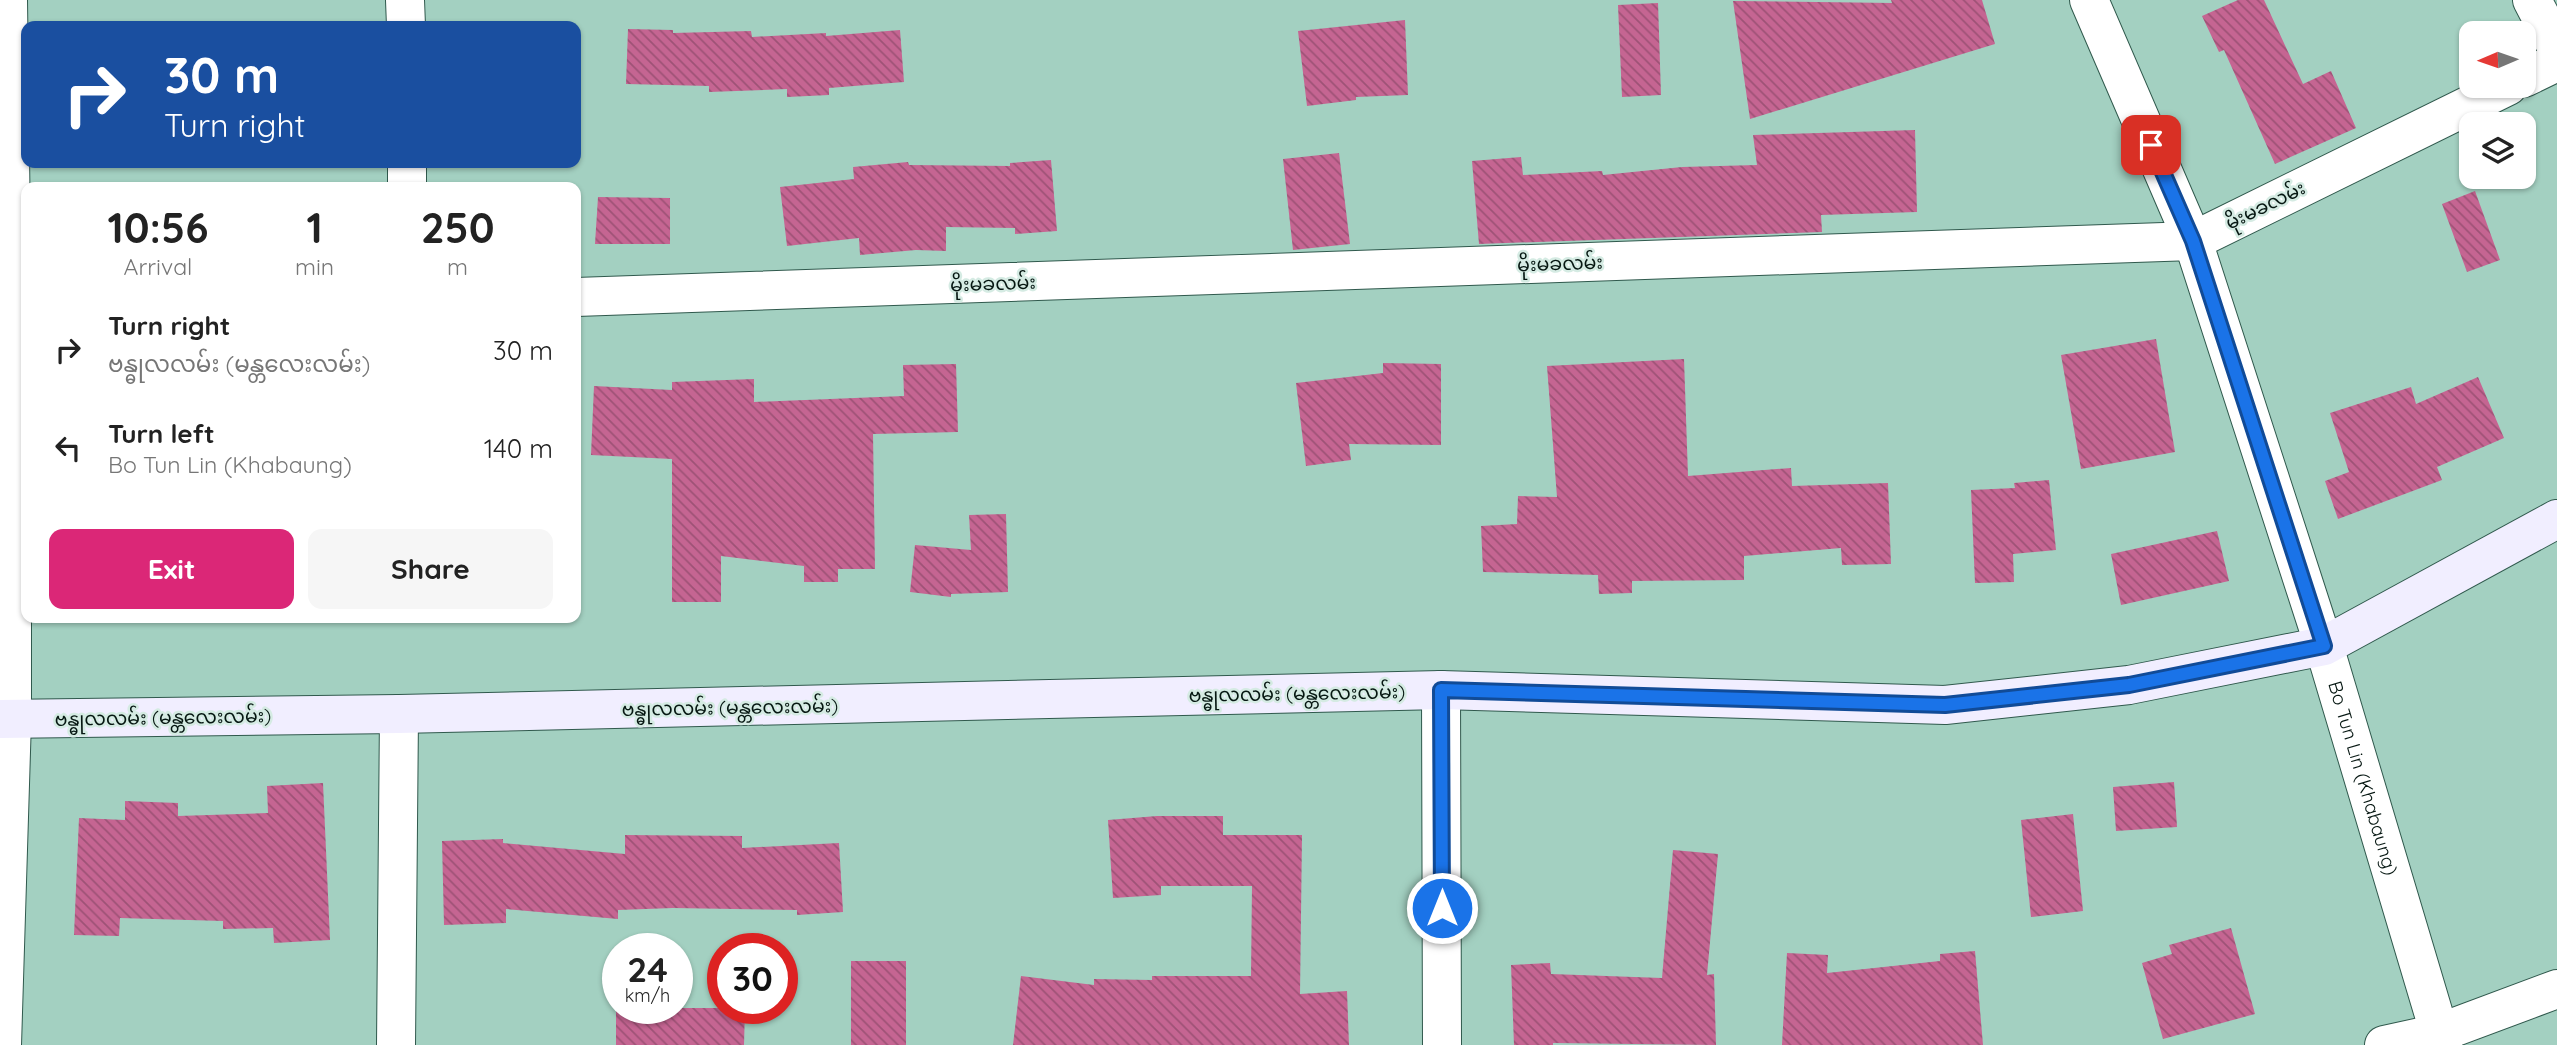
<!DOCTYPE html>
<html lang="en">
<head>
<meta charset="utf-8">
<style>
	body { margin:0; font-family:Quicksand,"Noto Sans Myanmar",sans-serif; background:#f6f6f6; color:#222; height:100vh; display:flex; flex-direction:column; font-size:26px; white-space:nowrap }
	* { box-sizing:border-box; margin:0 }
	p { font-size:23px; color:#767676 }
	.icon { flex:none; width:38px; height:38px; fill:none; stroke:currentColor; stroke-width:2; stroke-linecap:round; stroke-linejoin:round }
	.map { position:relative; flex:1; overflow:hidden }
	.sheet { position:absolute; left:21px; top:182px; width:560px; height:441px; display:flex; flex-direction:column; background:#fff; border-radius:14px; box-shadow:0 2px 5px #0004 }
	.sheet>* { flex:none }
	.hud { position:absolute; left:21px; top:21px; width:560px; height:147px; border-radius:14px; box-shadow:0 2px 5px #0004; background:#1a4fa0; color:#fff; overflow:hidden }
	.needle { width:46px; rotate:268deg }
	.controls { position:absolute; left:2459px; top:21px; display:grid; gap:14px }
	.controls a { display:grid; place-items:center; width:77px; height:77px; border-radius:14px; background:#fff; box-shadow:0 2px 5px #0004; font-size:35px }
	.speed { position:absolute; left:602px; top:933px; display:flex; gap:14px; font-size:35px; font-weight:700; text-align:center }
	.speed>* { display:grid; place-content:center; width:91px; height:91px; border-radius:50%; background:#fff; box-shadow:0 2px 5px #0004; line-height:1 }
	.speed small { font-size:18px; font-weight:400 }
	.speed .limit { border:10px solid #d22; background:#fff; color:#111 }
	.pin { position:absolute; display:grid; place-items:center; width:60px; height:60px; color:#fff; margin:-30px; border-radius:14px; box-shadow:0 4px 10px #0006 }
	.me { position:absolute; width:77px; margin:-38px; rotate:0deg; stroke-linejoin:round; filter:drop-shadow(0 0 5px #0008) }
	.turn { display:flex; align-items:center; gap:24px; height:147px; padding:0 28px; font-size:32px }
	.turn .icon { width:91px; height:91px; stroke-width:2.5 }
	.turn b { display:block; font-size:49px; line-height:60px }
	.eta { display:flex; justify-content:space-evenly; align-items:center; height:119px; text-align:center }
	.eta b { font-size:42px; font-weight:800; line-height:49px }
	.cta { display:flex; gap:14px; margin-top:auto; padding:14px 28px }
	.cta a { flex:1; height:80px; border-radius:14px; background:#db2777; color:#fff; font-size:28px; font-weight:800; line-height:80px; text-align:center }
	.cta a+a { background:#f6f6f6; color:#222 }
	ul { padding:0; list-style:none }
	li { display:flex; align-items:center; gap:21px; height:98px; padding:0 28px }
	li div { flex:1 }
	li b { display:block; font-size:26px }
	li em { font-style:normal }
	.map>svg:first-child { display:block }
</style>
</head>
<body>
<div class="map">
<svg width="2557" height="1045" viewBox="0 0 2557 1045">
	<defs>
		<pattern id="building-back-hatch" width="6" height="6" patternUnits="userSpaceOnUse" patternTransform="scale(1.75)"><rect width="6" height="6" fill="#c56592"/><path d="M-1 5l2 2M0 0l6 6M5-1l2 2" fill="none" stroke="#9e5276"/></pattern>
	</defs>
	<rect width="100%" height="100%" fill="#a3d0c1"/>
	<g fill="url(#building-back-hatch)">
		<path d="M1891,0h91l13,44 -245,75 -17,-118 159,2z"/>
		<path d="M2238,0h26l39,84 28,-13 25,57 -81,36 -51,-114 -5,2 -17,-36z"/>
		<path d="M1658,3l3,92 -39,2 -4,-92z"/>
		<path d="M1405,20l3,75 -52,2v3l-49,6 -9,-75z"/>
		<path d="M628,29l45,1v3l78,-2 1,6 74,-4v3l74,-6 4,52 -75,6v7l-42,2v-8l-78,3v-6l-83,-2z"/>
		<path d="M1915,130l2,82 -96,3 1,17 -343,12 -7,-83 49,-4 2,18 79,-4 1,4 79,-8 75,-2 -4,-30z"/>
		<path d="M1339,153l11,91 -57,6 -10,-91z"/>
		<path d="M1051,160l6,71 -42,3v-6l-69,-1v24l-30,-1 -56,5 -1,-17 -72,8 -7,-59 74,-8 -1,-12 55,-5 1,3 101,1v-3z"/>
		<path d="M2475,191l25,69 -33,12 -25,-68z"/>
		<path d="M598,197l72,1v46h-75z"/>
		<path d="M2156,339l19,113 -94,17 -20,-114z"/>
		<path d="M1684,359l4,117 103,-8 1,18 96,-3 3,81 -49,1 -1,-17 -97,8v24l-112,1v12l-33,1 -1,-19 -115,-3 -2,-46 36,-2 1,-28 39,1 -10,-131z"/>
		<path d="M1383,363l58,1v81l-92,-1 2,16 -45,6 -10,-83 87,-10z"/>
		<path d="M956,364l2,68 -85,2 2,135h-37v13h-34v-16l-83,-10v46h-49v-143l-81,-4 3,-69 78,4v-8l82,-3v23l150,-6 -1,-31z"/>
		<path d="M2478,377l26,61 -67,29 5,13 -104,39 -13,-38 24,-9 -19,-59 81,-26 5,17z"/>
		<path d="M2049,480l7,70 -43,4 1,28 -39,1 -4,-93 44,-2 -1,-5z"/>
		<path d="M1006,514l2,78 -57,2v3l-41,-5 5,-47 56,5 -2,-35z"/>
		<path d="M2217,531l12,50 -108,24 -10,-51z"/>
		<path d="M2174,782l3,45 -61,4 -3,-44z"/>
		<path d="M323,783l7,157 -56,3 -1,-15 -50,1v-8l-103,-3 -1,18 -45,-1 5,-117 46,2v-19l53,2v13l90,-3 -1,-27z"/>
		<path d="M2073,814l10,97 -52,6 -10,-97z"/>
		<path d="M1157,816h66v19h79l-2,159 47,-3 2,54h-336l8,-69 73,9v-6l58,1v-4h99l1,-90h-91v9l-48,3 -5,-78z"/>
		<path d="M625,835l117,1v12l97,-5 4,69 -46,3v-5l-124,-2 -55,2v9l-112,-10v14l-62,2 -2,-84 61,-2v4l122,11z"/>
		<path d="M1673,850l45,4 -11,121 7,-1 2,71 -163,-2v2h-39l-3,-80 39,-2 1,11 111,4z"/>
		<path d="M2231,928l24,86 -92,25 -21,-76 30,-9 -3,-9z"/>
		<path d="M1975,951l8,94h-201l5,-92 41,2 -1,18 113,-12v-7z"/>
		<rect x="851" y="961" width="55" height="84"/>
		<path d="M616,1008h129l-1,37h-128z"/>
	</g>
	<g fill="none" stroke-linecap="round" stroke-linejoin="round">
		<defs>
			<g id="street">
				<path d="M405,0l1,26"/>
				<path id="s1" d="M2089,0l104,241 131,405 119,399"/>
				<path d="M2532,0l25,48"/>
				<path d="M2524,78l33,-16"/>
				<path d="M407,163v24"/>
				<path d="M576,297l1617,-56 315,-155"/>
				<path d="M1441,690l1,355"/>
				<path d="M2,1045l10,-326v-411l-4,-308"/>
				<path d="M396,1045l3,-331"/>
				<path d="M2384,1045l55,-12 118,-44"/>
			</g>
			<path id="secondary" d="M0,719l399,-5 1042,-24 504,15 184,-20 195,-39 233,-127"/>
		</defs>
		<use href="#street" stroke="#30594d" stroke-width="40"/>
		<use href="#secondary" stroke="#30594d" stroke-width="40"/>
		<use href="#street" stroke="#fff" stroke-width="38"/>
		<use href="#secondary" stroke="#f1eeff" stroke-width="38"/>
	</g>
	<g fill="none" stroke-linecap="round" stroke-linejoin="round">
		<defs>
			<path id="route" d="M1442,908l-1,-218 504,15 184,-20 195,-39 -131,-405 -42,-96"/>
		</defs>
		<use href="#route" stroke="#114b97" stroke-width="18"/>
		<use href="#route" stroke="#1a73e8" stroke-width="12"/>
	</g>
	<g text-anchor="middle" stroke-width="5" stroke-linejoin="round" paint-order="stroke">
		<g font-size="19" fill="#061712" stroke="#d5ebe3">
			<text transform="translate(2265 205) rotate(-26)" y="7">မိုးမခလမ်း</text>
			<text transform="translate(1560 263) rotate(-2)" y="7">မိုးမခလမ်း</text>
			<text transform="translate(993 283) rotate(-2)" y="7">မိုးမခလမ်း</text>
			<text transform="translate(1297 693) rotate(-1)" y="7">ဗန္ဓုလလမ်း (မန္တလေးလမ်း)</text>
			<text transform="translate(730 707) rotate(-1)" y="7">ဗန္ဓုလလမ်း (မန္တလေးလမ်း)</text>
			<text transform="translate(163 717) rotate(-1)" y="7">ဗန္ဓုလလမ်း (မန္တလေးလမ်း)</text>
			<text dy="7" stroke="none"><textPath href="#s1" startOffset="826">Bo Tun Lin (Khabaung)</textPath></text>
		</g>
	</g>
</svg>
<div class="controls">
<a><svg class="needle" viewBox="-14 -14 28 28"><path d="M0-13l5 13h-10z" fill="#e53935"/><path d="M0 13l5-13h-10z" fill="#767676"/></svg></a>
<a><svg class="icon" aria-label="layers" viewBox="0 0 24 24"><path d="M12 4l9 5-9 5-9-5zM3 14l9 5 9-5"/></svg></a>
</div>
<div class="speed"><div>24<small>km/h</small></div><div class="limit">30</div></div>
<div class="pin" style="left:2151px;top:145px;background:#d93025"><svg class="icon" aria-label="arrive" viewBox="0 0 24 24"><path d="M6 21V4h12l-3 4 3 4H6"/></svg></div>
<svg class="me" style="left:1442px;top:908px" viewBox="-20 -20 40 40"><circle r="17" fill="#1a73e8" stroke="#fff" stroke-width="3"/><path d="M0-11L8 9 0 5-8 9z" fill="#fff"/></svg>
<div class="hud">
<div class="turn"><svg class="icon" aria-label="right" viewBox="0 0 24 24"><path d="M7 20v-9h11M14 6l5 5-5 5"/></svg><div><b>30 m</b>Turn right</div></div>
</div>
<section class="sheet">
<div class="eta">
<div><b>10:56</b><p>Arrival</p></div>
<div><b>1</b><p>min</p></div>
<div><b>250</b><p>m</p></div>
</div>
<ul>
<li><svg class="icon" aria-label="right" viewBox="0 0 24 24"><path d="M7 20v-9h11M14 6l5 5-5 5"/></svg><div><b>Turn right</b><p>ဗန္ဓုလလမ်း (မန္တလေးလမ်း)</p></div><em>30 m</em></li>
<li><svg class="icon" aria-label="left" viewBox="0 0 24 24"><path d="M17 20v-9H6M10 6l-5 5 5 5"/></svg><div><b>Turn left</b><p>Bo Tun Lin (Khabaung)</p></div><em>140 m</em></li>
</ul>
<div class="cta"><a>Exit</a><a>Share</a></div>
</section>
</div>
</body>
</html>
